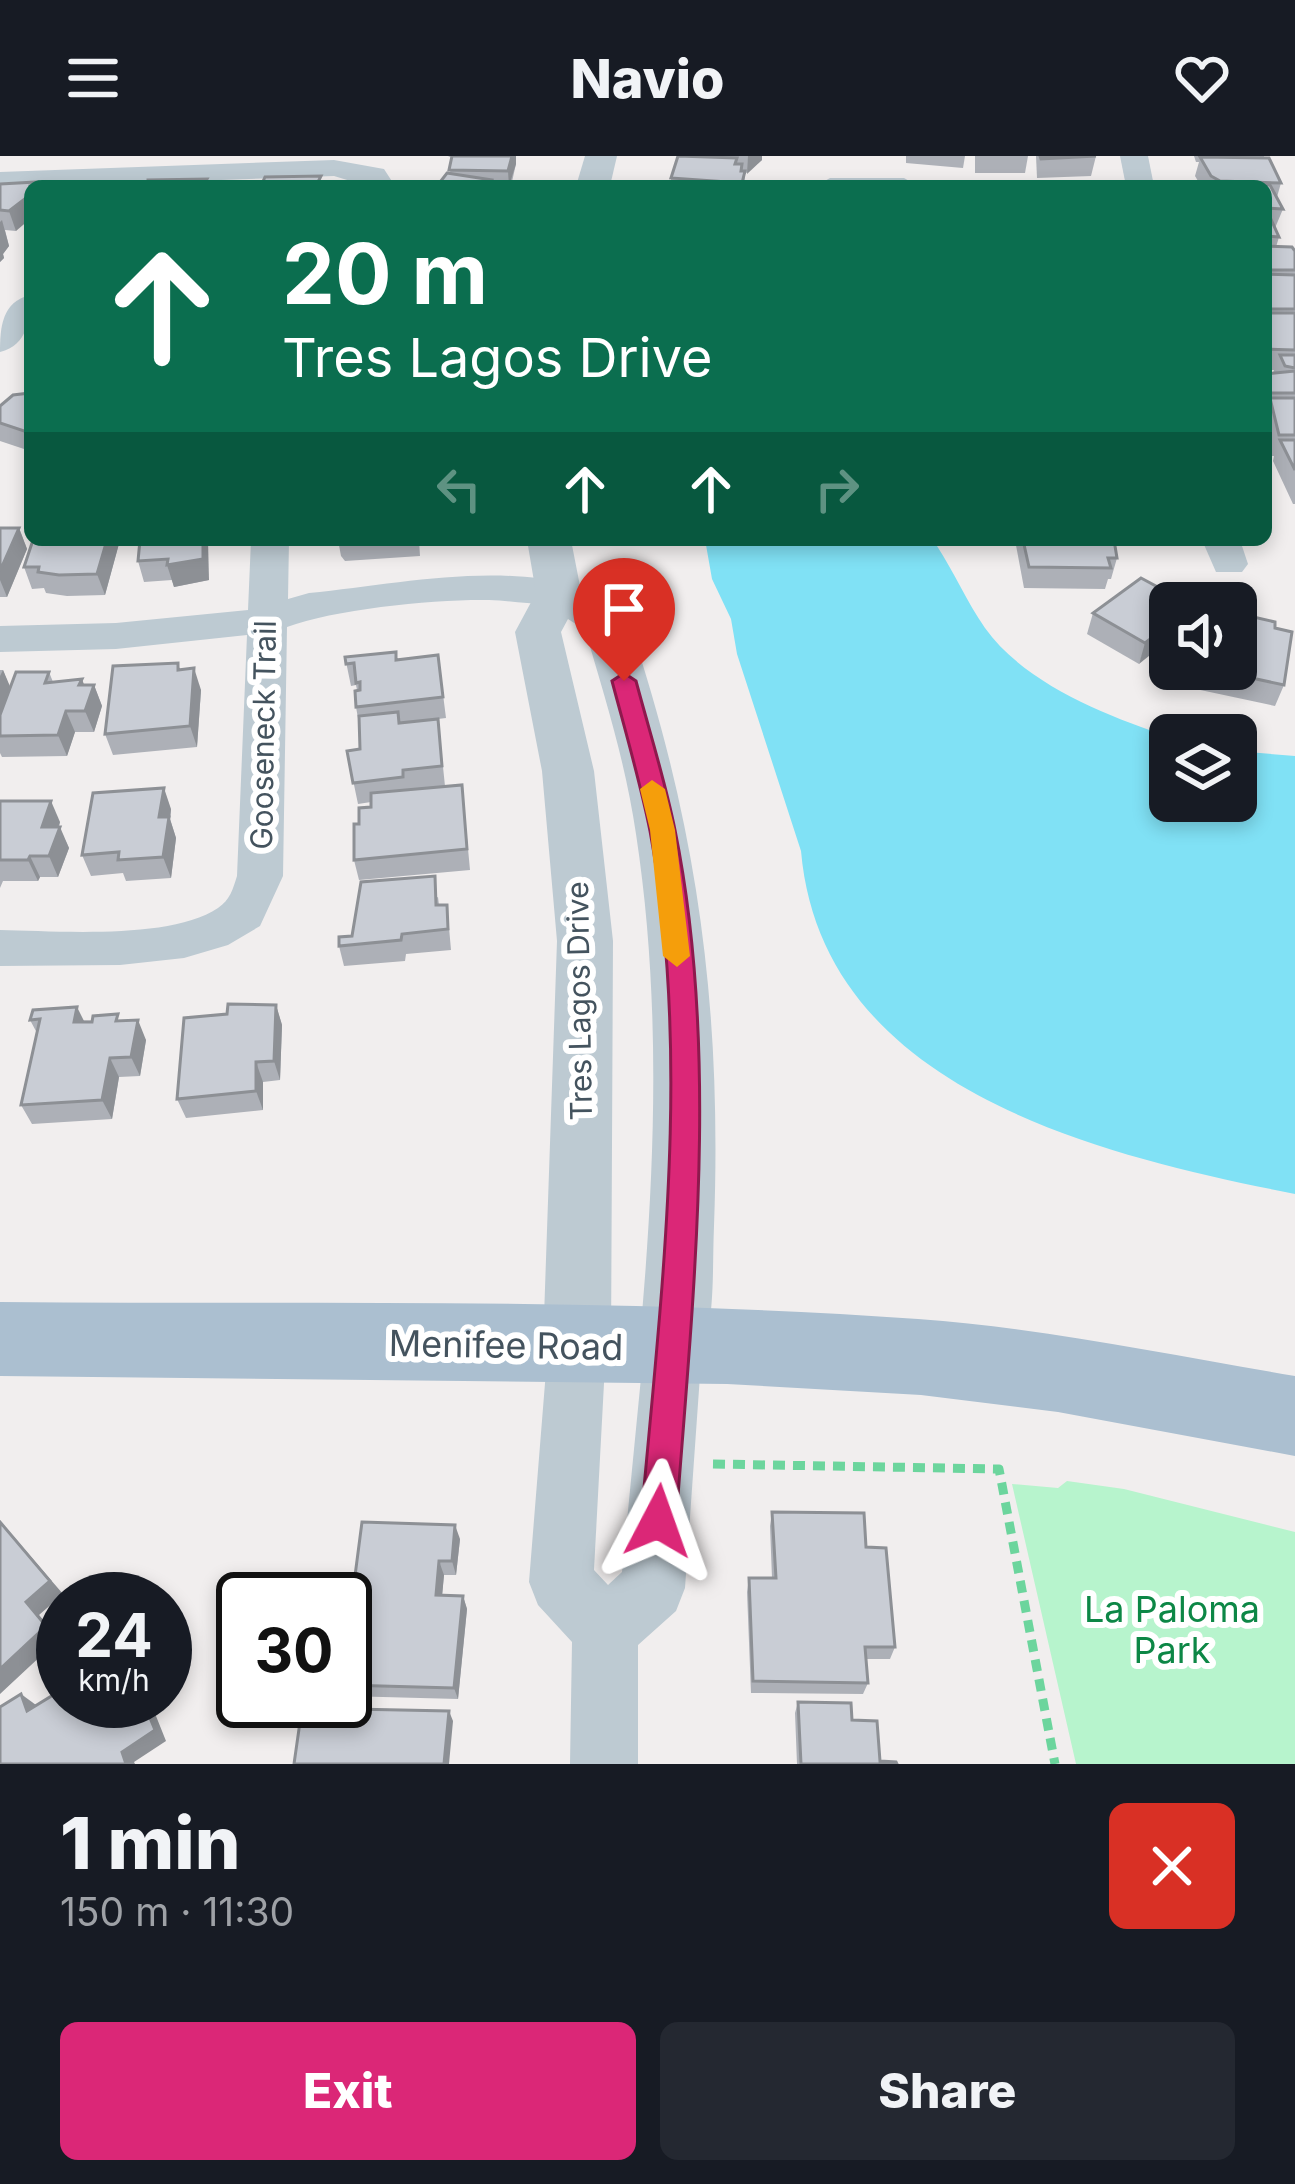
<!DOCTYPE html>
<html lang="en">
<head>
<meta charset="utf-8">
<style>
	body { margin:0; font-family:Inter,sans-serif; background:#242831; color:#f1f3f6; height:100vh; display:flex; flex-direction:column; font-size:45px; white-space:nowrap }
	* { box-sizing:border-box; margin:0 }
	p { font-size:39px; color:#9ea1a6 }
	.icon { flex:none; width:66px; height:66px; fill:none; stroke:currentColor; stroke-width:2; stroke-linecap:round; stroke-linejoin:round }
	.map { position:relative; height:1608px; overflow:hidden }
	.details { display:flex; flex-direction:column; background:#171b24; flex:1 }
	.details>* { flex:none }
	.hud { position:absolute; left:24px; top:24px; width:1248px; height:366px; border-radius:18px; box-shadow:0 6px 18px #0003; background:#0b6e4f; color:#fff; overflow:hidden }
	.tools { position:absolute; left:1149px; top:426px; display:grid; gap:24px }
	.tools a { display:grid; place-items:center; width:108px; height:108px; border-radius:18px; background:#171b24; box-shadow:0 6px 18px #0003; font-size:60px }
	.speed { position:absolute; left:36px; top:1416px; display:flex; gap:24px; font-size:60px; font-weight:700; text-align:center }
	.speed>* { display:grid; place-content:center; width:156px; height:156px; border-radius:50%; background:#171b24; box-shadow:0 6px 18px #0003; line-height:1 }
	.speed small { font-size:30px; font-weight:400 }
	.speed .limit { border:6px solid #111; border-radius:18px; background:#fff; color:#111 }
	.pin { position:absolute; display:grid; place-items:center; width:102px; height:102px; color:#fff; margin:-123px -51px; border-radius:50% 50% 50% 0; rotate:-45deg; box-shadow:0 0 12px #0007 }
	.pin .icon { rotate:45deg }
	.me { position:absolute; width:132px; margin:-66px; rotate:4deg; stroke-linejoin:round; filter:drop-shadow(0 0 9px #0008) }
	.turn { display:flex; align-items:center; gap:42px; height:252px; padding:0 60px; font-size:54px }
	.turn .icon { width:156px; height:156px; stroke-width:2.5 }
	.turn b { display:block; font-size:84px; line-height:102px }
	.lanes { display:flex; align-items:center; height:114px; padding:0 60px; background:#0003; justify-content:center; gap:60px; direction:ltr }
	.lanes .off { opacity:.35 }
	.round { display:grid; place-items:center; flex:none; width:126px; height:126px; border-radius:18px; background:#242831 }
	.summary { display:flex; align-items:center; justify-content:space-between; height:204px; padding:0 60px }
	h1 { font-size:72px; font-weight:800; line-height:90px }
	.cta { display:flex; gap:24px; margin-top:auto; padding:24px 60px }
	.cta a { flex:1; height:138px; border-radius:18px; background:#db2777; color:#fff; font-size:48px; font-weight:800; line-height:138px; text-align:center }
	.cta a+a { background:#242831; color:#f1f3f6 }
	header { display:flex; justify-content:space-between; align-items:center; height:156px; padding:0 60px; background:#171b24; font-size:54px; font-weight:800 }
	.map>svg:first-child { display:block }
</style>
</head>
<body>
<header><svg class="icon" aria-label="menu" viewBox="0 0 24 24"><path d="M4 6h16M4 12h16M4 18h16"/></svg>Navio<svg class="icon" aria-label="heart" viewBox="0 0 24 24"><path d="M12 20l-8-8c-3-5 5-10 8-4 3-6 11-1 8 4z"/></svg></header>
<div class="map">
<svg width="1295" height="1608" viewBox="0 0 1295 1608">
	<rect width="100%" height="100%" fill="#f1eeee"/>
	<path fill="#b7f4cd" d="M1067,1325l57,8 171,43v232h-219l-64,-280 46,4z"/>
	<path fill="#80e1f5" d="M710,384h218l9,6c17,26 30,56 48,82 40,56 122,88 185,109v64h66v-50l59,5v438c-194,-39 -473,-103 -494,-343l-64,-197 -6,-35 -19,-40 -6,-34z"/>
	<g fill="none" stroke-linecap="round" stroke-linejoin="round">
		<path stroke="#6cd59d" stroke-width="9" stroke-dasharray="12 8" stroke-linecap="butt" d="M713,1308l286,5 56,295"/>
		<g fill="#bdcad2" fill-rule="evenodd">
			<path d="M1120,0h28l6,30h-28z"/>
			<path d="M334,4l50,9 11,17h-28l-33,-10 -334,12v-16z"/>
			<path d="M830,22h74l14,8h-102z"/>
			<path d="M30,139c0,24 -2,50 -30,57 0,-25 2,-50 30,-57z"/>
			<path d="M251,384h38l-1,59 21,-6c84,-8 180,-30 264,-8l5,8 -5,8c-27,7 -56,0 -84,-1 -53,-1 -154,9 -202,27l-4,249 -23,50 -32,19 -44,13 -64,7 -120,1v-36c57,1 171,10 218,-22 12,-8 15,-19 19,-32l10,-241 -131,14 -116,3v-26l116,-3 132,-13z"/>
			<path d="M1202,384h38l8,24 -6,8h-26z"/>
			<path d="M577,1163l21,8 8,19 -12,224 14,15 14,-13 22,-225 8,-19 21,-8 21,8 8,19 -17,241 -9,23 -38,34v119h-68l2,-122 -34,-37 -9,-23 19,-236 8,-19z"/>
		</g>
		<g fill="#bdcad2" fill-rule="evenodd">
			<path d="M585,0h32l-7,30h-34z"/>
			<path d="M527,384h44l9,46 42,26 7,10c69,206 93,386 85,604 -2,47 2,101 -17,144l-24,9 -24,-9 -10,-23c16,-171 23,-343 -3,-513 -10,-69 -31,-137 -51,-204l-17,-11 -7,13 33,139 19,170 -2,405 -10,23 -24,9 -24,-9 -10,-23 14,-405 -15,-170 -27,-139 21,-39z"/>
		</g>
		<path fill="#abbfd0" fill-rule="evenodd" d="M0,1146c305,3 613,-5 918,17 126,9 252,36 377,57v80l-237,-44 -137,-17 -194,-11 -727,-8z"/>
	</g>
	<g fill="#adb0b7">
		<path d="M448,0h68v8l-5,22h-74l13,-13 2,-15z"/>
		<path d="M678,0h84v4l-17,14 -1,12h-73v-8z"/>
		<path d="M906,0h59l-2,12 -57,-5z"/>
		<path d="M975,0h53l-3,17h-50z"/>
		<path d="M1036,0h60l-5,20 -54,2z"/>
		<path d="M1194,0h70v2l17,25 -4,14 6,12 -8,19 4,9 -3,10 19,4v253h-2l-20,-43 1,-5h-2l-6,-24v-58l7,-1 1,-3h-8v-184h-65l-6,-10 4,-14h-3z"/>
		<path d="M37,26l1,4h-8l-14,45 -11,-1 4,16 -6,8 1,4 -4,4v-78z"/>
		<path d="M30,237v58l-30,-10v-35z"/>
		<path d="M0,372h19l8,21 -20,48h-7z"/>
		<path d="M120,384l-15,55 -38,1 -21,-3 -2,-5 -12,1 -8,-22z"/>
		<path d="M140,384l69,40 -35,7 -2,-7 -28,2 -6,-21z"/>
		<path d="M338,384h81l1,16 -75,5 -4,-5z"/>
		<path d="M1015,384h99l3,18 -6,21h-3l-3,10 -81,-1z"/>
		<path d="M1165,435l-26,73 -52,-30 6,-21z"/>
		<path d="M1275,472l9,57 -9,21 -84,-18 4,-19h41z"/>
		<path d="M438,499l8,63 -8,1 7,67 17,-1 8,85 -111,10 -5,-20 5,-36 12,-17v-5l-13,2 -11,-53 13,-2 -1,-25 -3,-17 1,-17 -1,-5 -5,1 -6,-29 52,3z"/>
		<path d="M178,507l2,7 21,20 -4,57 -84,8 -8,-21z"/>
		<path d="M0,514h3l7,18 39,-16 4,10 41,3 8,21 -8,26h-19l-8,24 -65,1 -2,-4z"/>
		<path d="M0,645l60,21 -1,5 10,21 -11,29h-18l-2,4h-35l-3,7z"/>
		<path d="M171,653l-1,10 6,19 -5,40 -45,3 -3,-8 -32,3 -9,-21z"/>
		<path d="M438,741l1,8h8l4,45 -45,4 -1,7 -61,5 -5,-20 13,-10z"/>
		<path d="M276,849l6,20 -2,55 -17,2v28l-77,8 -9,-19 50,-85z"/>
		<path d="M30,864l91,1 25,19 -6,36 -21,1 -7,42 -80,5 -11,-19 16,-72z"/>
		<path d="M772,1356l94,35 29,100 -5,12h-24l2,24 -5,11 -112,-1 -4,-101 2,-14h23l-2,-52z"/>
		<path d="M460,1383l-4,36h-12l-2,20 21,1 4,13 -9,90 -113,-3v-97h7z"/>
		<path d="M798,1546l54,18 28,41 17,3h-100l-2,-51z"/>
	</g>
	<g fill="#8d9095">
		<path d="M512,0h4v8l-7,22 -1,-15z"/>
		<path d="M748,0h14v4l-15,14z"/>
		<path d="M30,39v24l-14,12 -7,-20z"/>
		<path d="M2,64l7,26 -6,8 1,4 -4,4v-40z"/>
		<path d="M19,372l8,21 -20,48 -7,-17v-9z"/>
		<path d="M107,384h13l-15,55 -8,-21z"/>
		<path d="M203,384h5l1,40 -35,7 -7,-22z"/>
		<path d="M1170,468v15l-31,25 6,-21z"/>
		<path d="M194,512l7,22 -4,57 -7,-21z"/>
		<path d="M3,514l9,21 -12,29v-44z"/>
		<path d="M82,523l7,19 5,-13 8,21 -8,26 -9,-21 -6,-26z"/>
		<path d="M66,555l9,21 -8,24 -9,-21z"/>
		<path d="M164,632l7,21 -1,10 6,19 -5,40 -8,-21 -4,-40z"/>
		<path d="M51,645l9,21 -9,26 -9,-21z"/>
		<path d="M60,671l9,21 -11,29 -9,-21z"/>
		<path d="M30,700l10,21 -2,4 -10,-21z"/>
		<path d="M276,849l6,20 -2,55 -6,-19z"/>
		<path d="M77,851l10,20 -13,-5z"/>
		<path d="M138,864l8,20 -6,36 -9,-19z"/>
		<path d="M110,902l9,19 -7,42 -10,-19z"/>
		<path d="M256,906l7,20v28l-7,-19z"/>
		<path d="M0,1365l63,73 -24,21 20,24 -59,55v-25l26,-67z"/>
		<path d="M455,1369l5,14 -4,36 -4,-14z"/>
		<path d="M439,1405l5,14 -3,33 -5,-13z"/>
		<path d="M463,1440l4,13 -9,90 -4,-11z"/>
		<path d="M21,1538l15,11 -9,6z"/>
		<path d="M143,1545h7l16,40 -32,21 1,2h-9l-4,-12z"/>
		<path d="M449,1555l4,10 -4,43h-5z"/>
	</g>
	<g fill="#c9cdd5" stroke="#8d9095" stroke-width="3">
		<path d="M452,0h60l-4,15 -59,-1z"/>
		<path d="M678,0l59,2 -2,6h7l-1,7h4l-3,12 -71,-5z"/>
		<path d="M1040,0h56l-55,3z"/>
		<path d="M1200,1l69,1 12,25 -61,-2 -9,-5z"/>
		<path d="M447,17l45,7 -2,6h-53z"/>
		<path d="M321,20l-5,10h-55l4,-9z"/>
		<path d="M207,23l-4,7h-55v-6z"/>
		<path d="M37,26l-2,4h-5v9l-21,16 -9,-1v-26z"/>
		<path d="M1213,29h57l13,24 -17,-1v-22z"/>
		<path d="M1266,59h3l10,22 -13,-1z"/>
		<path d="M1266,90l26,1 3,4v19h-29z"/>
		<path d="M1266,118l29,1v34h-29z"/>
		<path d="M1266,157h29v37l-29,-1v-24h2z"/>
		<path d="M1280,199h15v13l-10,-2z"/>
		<path d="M1295,215v22h-25l-4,-10v-9z"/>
		<path d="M30,237v40l-30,-10v-17l13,-11z"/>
		<path d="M1270,242h25v37h-16z"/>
		<path d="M1280,284h15v30z"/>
		<path d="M0,372h19l-19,43z"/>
		<path d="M33,384h74l-10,34 -38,1 -21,-3 1,-5h-15z"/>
		<path d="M140,384h63v19l-36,6 1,-6 -30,2z"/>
		<path d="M1023,384h91l3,18h-9l3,10 -82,-1z"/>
		<path d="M1141,422l24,13 -6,4 14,8h-3v21l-25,19 -52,-30z"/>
		<path d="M1236,457l39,9v6l17,4 -8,53 -74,-16h26z"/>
		<path d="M396,496v8l42,-5 5,42 -87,10 -1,-16 5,-1v-8l-4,1 -2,-20 -8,1 -1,-7z"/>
		<path d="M178,507v7l16,-2 -4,58 -85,8 8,-68z"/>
		<path d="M16,516h33l-4,11 37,-4 -3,6h15l-9,26h-19l-8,24 -58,1v-21z"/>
		<path d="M398,556l1,11 39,-4 4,47 -39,4v7l-50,6 -6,-32 13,-2 -1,-33z"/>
		<path d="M462,629l5,64 -113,11v-36h5v-16l12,-1v-14z"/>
		<path d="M164,632l-5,29h10l-6,40 -45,3 1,-8 -37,3 11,-62z"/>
		<path d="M0,645h51l-9,26h18l-11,29h-19l-2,4h-28z"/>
		<path d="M435,720l1,29h11l1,24 -46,5 -1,6 -62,6v-9l13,-1 9,-54z"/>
		<path d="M228,848l48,1 -2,56 -18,1v29l-79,8 7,-81 43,-4z"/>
		<path d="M77,851l-3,15h18l1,-6 25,-2 -2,7 22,-1 -7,37 -21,1 -8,42 -81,5 19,-86 -10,1 3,-10z"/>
		<path d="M772,1356l92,1 2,34 20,1 9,99h-30l3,36 -115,-2 -4,-103h27z"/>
		<path d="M0,1366l50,59 -24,21 20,24 -46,43z"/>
		<path d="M362,1366l93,3 -3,36h-13l-3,34 27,1 -9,92 -109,-3v-86h-42v-2l49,2z"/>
		<path d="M63,1533v12h80l12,29 -33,22 4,12h-126v-57l21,-13 6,17z"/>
		<path d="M798,1546l53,1 1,17 25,1 3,40 16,1 1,2h-96z"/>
		<path d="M302,1552l147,3 -5,53h-150z"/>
	</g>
	<path fill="#db2777" stroke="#8e194d" stroke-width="3" d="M624,517l12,8c13,49 29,99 39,149 45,222 18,468 1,691l-5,13 -13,5 -12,-5 -5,-13c20,-226 51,-465 9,-690 -10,-50 -25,-101 -38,-150z"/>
	<path fill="#f59e0b" d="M652,624l13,9 10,41 15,126 -13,11 -14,-11 -13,-126 -10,-41z"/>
	<g text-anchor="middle" stroke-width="12" stroke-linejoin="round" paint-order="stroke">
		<g font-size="30" fill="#44535e" stroke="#fff">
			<text transform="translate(264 579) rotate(-89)" y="10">Gooseneck Trail</text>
			<text transform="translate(580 845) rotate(-91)" y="10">Tres Lagos Drive</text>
		</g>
		<g font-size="36" fill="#44535e" stroke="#fff">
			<text transform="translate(506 1189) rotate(1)" y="13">Menifee Road</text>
		</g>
		<g font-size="36" fill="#0d8746" stroke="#fff">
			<text x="1172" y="1466">La Paloma<tspan x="1172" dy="41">Park</tspan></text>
		</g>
	</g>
</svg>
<div class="tools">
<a><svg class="icon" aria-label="sound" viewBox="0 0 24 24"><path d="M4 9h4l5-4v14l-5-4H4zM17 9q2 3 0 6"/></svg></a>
<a><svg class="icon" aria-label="layers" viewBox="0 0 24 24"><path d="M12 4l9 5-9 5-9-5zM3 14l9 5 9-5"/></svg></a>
</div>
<div class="speed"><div>24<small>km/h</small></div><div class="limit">30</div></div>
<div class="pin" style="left:624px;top:525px;background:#d93025"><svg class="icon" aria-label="arrive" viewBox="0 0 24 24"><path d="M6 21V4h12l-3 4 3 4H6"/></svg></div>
<svg class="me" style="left:658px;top:1365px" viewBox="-20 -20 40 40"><path d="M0-17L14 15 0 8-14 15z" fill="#db2777" stroke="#fff" stroke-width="4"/></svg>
<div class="hud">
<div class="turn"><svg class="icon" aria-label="ahead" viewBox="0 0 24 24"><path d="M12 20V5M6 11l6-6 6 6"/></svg><div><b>20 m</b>Tres Lagos Drive</div></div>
<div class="lanes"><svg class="icon off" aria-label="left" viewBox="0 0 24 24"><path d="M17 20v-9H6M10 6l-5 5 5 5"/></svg><svg class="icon" aria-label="ahead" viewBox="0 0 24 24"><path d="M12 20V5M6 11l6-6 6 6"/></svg><svg class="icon" aria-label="ahead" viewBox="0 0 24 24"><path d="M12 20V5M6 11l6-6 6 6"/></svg><svg class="icon off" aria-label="right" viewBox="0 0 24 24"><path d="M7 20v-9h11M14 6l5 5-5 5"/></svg></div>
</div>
</div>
<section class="details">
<div class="summary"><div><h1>1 min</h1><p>150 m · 11:30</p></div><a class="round" style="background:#d93025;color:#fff"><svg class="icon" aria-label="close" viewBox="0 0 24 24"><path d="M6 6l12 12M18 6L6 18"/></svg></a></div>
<div class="cta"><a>Exit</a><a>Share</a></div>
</section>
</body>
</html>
